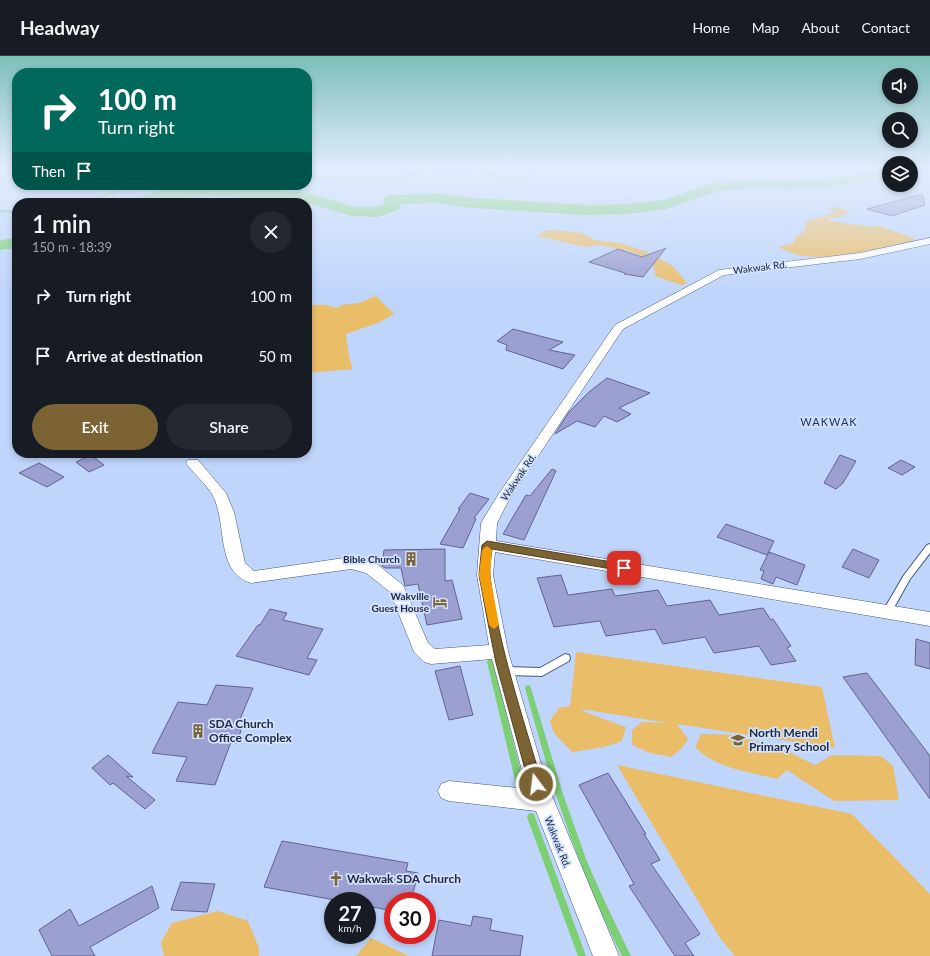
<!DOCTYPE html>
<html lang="en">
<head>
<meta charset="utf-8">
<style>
	body { margin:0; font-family:Lato,sans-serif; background:#242831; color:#f1f3f6; height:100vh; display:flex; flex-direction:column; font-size:15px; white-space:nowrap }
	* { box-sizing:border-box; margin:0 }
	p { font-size:13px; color:#9ea1a6 }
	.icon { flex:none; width:22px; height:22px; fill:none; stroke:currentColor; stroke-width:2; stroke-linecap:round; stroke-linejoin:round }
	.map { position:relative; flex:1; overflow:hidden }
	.details { position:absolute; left:12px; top:142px; width:300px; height:260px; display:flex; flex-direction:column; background:#171b24; border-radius:16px; box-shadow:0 2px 6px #0003 }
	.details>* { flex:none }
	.top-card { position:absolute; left:12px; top:12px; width:300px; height:122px; border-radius:16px; box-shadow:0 2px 6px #0003; background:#00695c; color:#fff; overflow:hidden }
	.fabs { position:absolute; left:882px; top:12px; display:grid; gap:8px }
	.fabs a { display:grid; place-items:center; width:36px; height:36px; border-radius:50%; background:#171b24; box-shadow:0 2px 6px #0003; font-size:20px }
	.speed { position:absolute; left:324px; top:836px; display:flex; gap:8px; font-size:20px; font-weight:700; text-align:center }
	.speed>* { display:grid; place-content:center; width:52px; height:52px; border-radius:50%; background:#171b24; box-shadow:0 2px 6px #0003; line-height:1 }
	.speed small { font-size:10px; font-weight:400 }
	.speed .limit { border:6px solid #d22; background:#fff; color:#111 }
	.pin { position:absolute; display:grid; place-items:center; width:34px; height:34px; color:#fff; margin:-17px; border-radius:8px; box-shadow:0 2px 6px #0006 }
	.me { position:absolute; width:44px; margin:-22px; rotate:345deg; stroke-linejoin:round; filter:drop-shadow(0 0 3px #0008) }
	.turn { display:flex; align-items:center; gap:14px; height:84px; padding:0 20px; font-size:18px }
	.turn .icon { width:52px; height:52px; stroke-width:2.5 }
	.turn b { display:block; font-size:28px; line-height:34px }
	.then { display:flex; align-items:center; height:38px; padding:0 20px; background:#0003; gap:8px; font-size:15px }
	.round { display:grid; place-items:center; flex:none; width:42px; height:42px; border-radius:21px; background:#242831 }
	.overview { display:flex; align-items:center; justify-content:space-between; height:68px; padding:0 20px }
	h1 { font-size:24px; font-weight:600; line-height:30px }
	.action { display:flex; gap:8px; margin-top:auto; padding:8px 20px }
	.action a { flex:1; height:46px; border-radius:24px; background:#7c6334; color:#fff; font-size:16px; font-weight:600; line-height:46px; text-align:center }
	.action a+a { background:#242831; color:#f1f3f6 }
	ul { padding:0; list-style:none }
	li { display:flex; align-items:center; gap:12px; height:60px; padding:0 20px }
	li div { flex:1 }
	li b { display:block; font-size:15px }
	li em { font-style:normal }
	header { display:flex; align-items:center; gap:24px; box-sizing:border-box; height:56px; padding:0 20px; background:#171b24; border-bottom:1px solid #363941 }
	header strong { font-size:19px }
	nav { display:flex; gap:22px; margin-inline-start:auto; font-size:14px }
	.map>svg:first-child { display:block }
</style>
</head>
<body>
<header>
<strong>Headway</strong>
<nav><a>Home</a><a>Map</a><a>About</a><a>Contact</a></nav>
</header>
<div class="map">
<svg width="930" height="900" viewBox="0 0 930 900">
	<rect width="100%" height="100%" fill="#bfd5fb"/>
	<g fill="#eabd68">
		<path d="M833,151l17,4 -9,6 -12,2 1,2 45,6 2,-2 38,14c-5,6 -16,5 -23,6 -5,1 -8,3 -12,5 -18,5 -64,10 -82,5 -7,-2 -14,-5 -20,-8l16,-4 1,-6 10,-6 1,-9 5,-3 25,-6 -7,-4z"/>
		<path d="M555,174l27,3 13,7 25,3 25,8 28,15 14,17 -5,2 -27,-9v-5l-3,-8 -7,-6 -13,-5 -32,-7 -15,2 -48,-11 8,-5z"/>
		<path d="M376,240l18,18 -14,8 -34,12c1,10 3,26 7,35l-46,4v-68h18l12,3 5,-3 17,-2z"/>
		<path d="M576,596l246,35 13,61 -158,-24 11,15 -7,10 -10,8 -21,-4 -18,-8v-15l10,-8 26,1 -87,-14 6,4 39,14 -4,14 -18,6 -32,5 -18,-19 -4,-12 9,-13 11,-2z"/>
		<path d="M701,678l34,1 50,15 30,15 17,-10 49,1 12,10 6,34 -65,1 -47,-31 -10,9c-28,-7 -62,-11 -82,-32z"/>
		<path d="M617,709l235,49 78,80v62h-195l-15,-18z"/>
		<path d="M218,855l30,10 11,27v8h-95l-3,-14 11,-19z"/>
		<path d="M371,882l38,18h-53z"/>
	</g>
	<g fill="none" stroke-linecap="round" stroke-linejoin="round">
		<g fill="#7dcf74" fill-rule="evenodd">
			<path d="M526,113h4l6,3 -2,4 -20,4 -39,-7h-43l-48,7h-38l-39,-4v-2l39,4h38l48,-7h43l39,7 18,-3 2,-3z"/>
			<path d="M122,129h2l-8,8 -31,10h-3l32,-12z"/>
			<path d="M0,154l17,1v2l-17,-1z"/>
			<path d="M488,604h4l1,2 31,122 -1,2 -3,1 -3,-1 -1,-2 -29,-122z"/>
			<path d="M528,629l2,1 1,2 31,103 24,68 13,30 15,32 17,35h-9c-16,-32 -31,-64 -43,-97 -22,-56 -38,-113 -54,-171l1,-2z"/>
			<path d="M531,757l3,1 1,3 51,139h-8l-51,-139 1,-3z"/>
		</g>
		<g fill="#7dcf74" fill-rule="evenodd">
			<path d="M876,113h13v6l-26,7 -32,4 -41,3 -32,-2 -44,5 -47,17 -42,5 -39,1 -113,-7 -38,-5 -34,1 -1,5 -22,8 -27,-1 -47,-14 -89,-6 -48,3 -13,4h-19l3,-5 27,-9 50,-3 90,6 47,14 24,1 9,-3 -2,-4 2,-3 6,-2 44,-2 38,5 113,7 39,-1 40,-4 47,-17 46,-4 32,2 41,-3 30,-4z"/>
			<path d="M17,182v10l-17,2v-10z"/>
		</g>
	</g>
	<g fill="#9c9fd1" stroke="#616391">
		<path d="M922,138l3,11 -33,11 -25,-7z"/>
		<path d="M666,192l-23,29 -19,-3 1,-1 -36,-11 29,-13 24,8z"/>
		<path d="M513,273l50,13 -14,8 26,5 -12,14 -57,-19 1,-5 -10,-4z"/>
		<path d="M607,322l43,15 -31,15 12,6 -14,8 -13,-6 -9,11 -18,-6 -22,13 14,-22 20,-20z"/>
		<path d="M91,399l13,10 -15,7 -13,-10z"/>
		<path d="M840,399l16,6 -13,22 -7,6 -12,-6z"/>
		<path d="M901,404l14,7 -13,8 -14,-7z"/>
		<path d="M39,407l25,14 -17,10 -28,-14z"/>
		<path d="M552,413l4,2 -32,69 -21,-6 23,-39 4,1z"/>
		<path d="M470,437l19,6 -15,19 2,1 -13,29 -23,-4 20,-35h-2z"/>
		<path d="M726,468l48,17 -7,14 -50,-18z"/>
		<path d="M445,493v32l7,-1 10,39 -35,6 -9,-41 -13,2 -4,-18h-16l-3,-2 2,-16z"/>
		<path d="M853,493l26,11 -10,18 -27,-11z"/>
		<path d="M769,496l36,13 -8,20 -21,-8 -3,7 -12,-5 3,-8 -4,-1z"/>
		<path d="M561,519l7,20 44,-6 3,7 43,-6 9,16 43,-6 9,15 44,-7 8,12 2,-1 18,27 -4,2 9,13 -25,4 -12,-19 -45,7 -9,-16 -42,7 -8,-15 -49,7 -6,-15 -46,6 -17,-49z"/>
		<path d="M270,553l17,4 -4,7 40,9 -16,29 10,2 -8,15 -73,-19 22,-31h2z"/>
		<path d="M916,583l14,4v26l-15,-4z"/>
		<path d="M460,610l13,49 -24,5 -14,-49z"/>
		<path d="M867,617l63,83v43l-87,-122z"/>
		<path d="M216,629l37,3 -17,41 5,1 -4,13 -6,-1 -16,43 -39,-4 11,-24 -35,-4 26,-51 29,3z"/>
		<path d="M108,699l25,22 -7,-1 29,24 -10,9 -32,-26 -3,2 -18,-17z"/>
		<path d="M608,717l38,61h-2l16,26 -9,4 49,70 -15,9 9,13h-19l-46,-70 5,-2 -55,-99z"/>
		<path d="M282,785l126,22 -2,8 12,2 -7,28h-18v10l-26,-5v-5h-27l-76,-14z"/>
		<path d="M181,826l34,2 -8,28 -36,-2z"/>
		<path d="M152,830l7,22 -69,39 5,9h-43l-13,-26 31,-21 9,17z"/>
		<path d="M473,860l19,3 -2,11 33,6 -3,20h-88l7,-36 32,6z"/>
	</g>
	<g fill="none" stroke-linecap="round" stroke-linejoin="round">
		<defs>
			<g id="service">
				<path d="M930,488v9l-20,26 -19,34 -3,1 -3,-1 -2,-2 21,-36 23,-30z"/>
				<path d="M565,598l4,1 1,3 -1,3 -27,15 -38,-1 -4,-1 -1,-3 1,-3 4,-1 36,1z"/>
			</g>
			<path id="minor" d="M930,182v6l-70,15 -136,16 -101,54 -113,169 -13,25 -1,18 434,71v14l-435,-74 -2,23 15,76 39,133 72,172h-26l-57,-145 -87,-10 -8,-3 -3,-7 3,-7 8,-3 78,8 -35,-130 -61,5 -7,-2 -10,-10 -24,-60 -24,-19 -15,-4 -100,14c-37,-11 -23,-62 -39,-89 -7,-11 -18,-20 -26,-31l2,-3h10l28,33 8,19 11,51 9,8 97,-14 27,8 25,20 25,58 7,6 54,-4 -12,-70 4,-52 17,-28 117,-170 104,-55 141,-17z"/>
		</defs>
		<use href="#service" stroke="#415881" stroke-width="2"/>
		<use href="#minor" stroke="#415881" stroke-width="1"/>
		<use href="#service" fill="#fff" fill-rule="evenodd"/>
		<use href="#minor" fill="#fff" fill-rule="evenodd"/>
	</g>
	<linearGradient id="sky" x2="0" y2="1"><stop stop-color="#7dbfba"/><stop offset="0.47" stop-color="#e2ecfd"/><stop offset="1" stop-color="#e2ecfd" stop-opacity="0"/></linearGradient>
	<rect width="930" height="239" fill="url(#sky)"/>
	<path fill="#7c6334" stroke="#514022" d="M487,485l137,23 5,4 -5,3 -132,-22c-1,8 -3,18 -2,27 8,70 33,140 52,208l-2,4 -4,1 -5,-1 -2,-4 -33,-121 -9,-45 -8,-43 3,-30z"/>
	<path fill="#f59e0b" d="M487,490l5,4 -2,25 9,50 -5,4 -5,-4 -10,-50 3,-25z"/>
	<defs>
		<symbol id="building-bare" viewBox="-9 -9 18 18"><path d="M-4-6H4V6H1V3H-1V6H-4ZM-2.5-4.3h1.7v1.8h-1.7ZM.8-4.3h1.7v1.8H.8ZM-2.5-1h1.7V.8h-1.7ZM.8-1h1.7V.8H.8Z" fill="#7c6334" stroke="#d1e1ff" stroke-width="2.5" paint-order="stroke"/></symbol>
		<symbol id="hotel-bare" viewBox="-9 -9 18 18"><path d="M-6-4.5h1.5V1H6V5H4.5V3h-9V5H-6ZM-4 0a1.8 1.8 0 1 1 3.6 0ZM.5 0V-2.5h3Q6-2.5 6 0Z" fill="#7c6334" stroke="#d1e1ff" stroke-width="2.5" paint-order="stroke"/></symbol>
		<symbol id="school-bare" viewBox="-9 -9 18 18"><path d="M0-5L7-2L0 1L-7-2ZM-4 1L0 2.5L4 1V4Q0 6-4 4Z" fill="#7c6334" stroke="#d1e1ff" stroke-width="2.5" paint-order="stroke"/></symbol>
		<symbol id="church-bare" viewBox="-9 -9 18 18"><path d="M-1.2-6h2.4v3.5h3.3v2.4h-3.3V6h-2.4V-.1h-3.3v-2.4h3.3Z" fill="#7c6334" stroke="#d1e1ff" stroke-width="2.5" paint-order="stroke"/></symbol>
	</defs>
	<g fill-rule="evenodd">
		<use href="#building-bare" x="401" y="493" width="20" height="20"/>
		<use href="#hotel-bare" x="430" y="536" width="20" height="20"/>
		<use href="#building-bare" x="188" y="665" width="20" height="20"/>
		<use href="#school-bare" x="728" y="674" width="20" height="20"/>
		<use href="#church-bare" x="326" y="813" width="20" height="20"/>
	</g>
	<g text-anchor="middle" stroke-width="3.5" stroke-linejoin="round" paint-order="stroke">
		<g font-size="10" fill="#222c3e" stroke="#d1e1ff">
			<text transform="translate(760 211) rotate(-7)" y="4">Wakwak Rd.</text>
			<text transform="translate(518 421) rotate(-56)" y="4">Wakwak Rd.</text>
			<text transform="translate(558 786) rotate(68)" y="4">Wakwak Rd.</text>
		</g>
		<g font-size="10" font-weight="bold" fill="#222c3e" stroke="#d1e1ff" text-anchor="end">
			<text x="400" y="507">Bible Church</text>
			<text x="429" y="544">Wakville<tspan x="429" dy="12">Guest House</tspan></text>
		</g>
		<g font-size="11" letter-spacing="1" fill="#1b2f55" stroke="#d1e1ff">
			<text x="829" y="370">WAKWAK</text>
		</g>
		<g font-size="12" font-weight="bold" fill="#222c3e" stroke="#d1e1ff" text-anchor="start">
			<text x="209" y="672">SDA Church<tspan x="209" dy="14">Office Complex</tspan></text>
			<text x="749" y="681">North Mendi<tspan x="749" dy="14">Primary School</tspan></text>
			<text x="347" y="827">Wakwak SDA Church</text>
		</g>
	</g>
</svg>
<div class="fabs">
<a><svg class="icon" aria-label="sound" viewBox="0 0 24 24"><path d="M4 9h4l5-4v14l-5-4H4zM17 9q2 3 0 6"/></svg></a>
<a><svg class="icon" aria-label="search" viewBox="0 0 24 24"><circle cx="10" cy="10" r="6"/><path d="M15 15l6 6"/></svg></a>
<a><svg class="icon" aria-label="layers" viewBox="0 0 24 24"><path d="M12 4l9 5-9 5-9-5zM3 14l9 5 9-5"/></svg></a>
</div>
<div class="speed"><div>27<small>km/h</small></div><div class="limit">30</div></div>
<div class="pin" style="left:624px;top:512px;background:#d93025"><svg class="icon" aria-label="arrive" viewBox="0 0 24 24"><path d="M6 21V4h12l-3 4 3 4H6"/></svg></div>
<svg class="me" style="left:536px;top:728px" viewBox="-20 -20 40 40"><circle r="17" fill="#7c6334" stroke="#fff" stroke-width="3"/><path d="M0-11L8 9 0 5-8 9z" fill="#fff"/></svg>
<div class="top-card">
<div class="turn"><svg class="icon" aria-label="right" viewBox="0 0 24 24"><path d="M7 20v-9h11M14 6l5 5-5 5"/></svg><div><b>100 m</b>Turn right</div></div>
<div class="then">Then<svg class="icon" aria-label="arrive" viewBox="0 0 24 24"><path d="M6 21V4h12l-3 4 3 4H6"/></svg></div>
</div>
<section class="details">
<div class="overview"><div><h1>1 min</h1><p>150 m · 18:39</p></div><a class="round"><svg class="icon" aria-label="close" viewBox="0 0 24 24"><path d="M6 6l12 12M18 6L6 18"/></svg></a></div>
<ul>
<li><svg class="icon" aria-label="right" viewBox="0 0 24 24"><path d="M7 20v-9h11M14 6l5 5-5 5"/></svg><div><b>Turn right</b></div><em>100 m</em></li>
<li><svg class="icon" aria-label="arrive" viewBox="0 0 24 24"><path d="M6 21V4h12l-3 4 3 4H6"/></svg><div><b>Arrive at destination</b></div><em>50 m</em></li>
</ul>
<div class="action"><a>Exit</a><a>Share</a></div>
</section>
</div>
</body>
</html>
